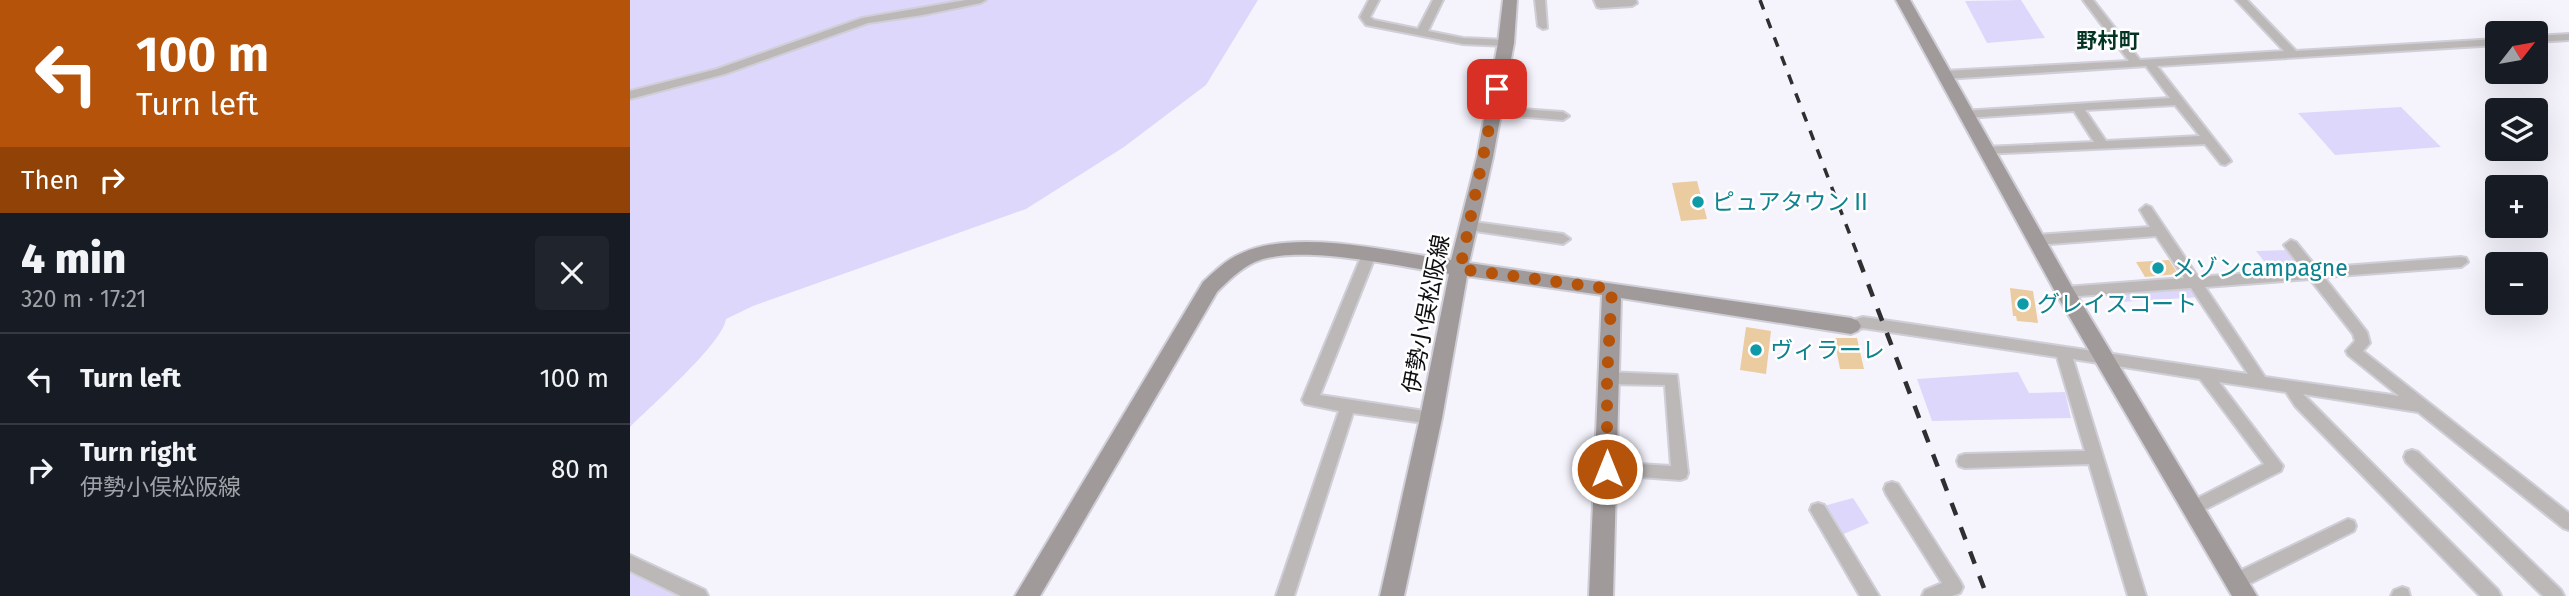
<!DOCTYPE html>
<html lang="en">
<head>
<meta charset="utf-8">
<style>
	body { margin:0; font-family:"Fira Sans","Noto Sans JP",sans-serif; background:#20242c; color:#f1f3f6; height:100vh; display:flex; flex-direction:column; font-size:26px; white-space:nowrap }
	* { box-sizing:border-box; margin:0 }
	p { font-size:23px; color:#9ea1a6 }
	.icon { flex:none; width:38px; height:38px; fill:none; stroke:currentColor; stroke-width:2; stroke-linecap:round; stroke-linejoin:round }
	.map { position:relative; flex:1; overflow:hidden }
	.sheet { display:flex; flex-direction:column; background:#171b24; width:630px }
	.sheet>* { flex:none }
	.hud { background:#b45309; color:#fff; overflow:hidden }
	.needle { width:46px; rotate:59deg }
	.controls { position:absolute; left:1855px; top:21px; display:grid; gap:14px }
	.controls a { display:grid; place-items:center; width:63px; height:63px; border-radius:7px; background:#171b24; box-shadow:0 7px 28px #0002; font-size:35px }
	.pin { position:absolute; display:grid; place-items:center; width:60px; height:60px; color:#fff; margin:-30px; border-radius:14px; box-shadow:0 4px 10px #0006 }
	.me { position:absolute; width:77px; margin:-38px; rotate:0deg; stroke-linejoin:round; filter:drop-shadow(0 0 5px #0008) }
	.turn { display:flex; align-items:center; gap:24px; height:147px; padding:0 21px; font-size:32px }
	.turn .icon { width:91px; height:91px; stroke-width:2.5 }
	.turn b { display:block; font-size:49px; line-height:60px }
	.then { display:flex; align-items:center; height:66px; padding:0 21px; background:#0003; gap:14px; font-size:26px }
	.round { display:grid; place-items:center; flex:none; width:74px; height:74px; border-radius:7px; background:#20242c }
	.overview { display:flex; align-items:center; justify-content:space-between; height:119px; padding:0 21px }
	h1 { font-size:42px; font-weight:800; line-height:52px }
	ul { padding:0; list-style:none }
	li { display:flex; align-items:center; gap:21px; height:91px; padding:0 21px; border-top:2px solid #363941 }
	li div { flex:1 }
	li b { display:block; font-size:26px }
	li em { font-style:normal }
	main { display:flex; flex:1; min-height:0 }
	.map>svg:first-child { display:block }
</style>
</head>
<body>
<main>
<section class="sheet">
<div class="hud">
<div class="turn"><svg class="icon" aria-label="left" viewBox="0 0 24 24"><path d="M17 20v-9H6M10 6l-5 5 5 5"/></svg><div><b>100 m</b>Turn left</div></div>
<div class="then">Then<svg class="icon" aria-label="right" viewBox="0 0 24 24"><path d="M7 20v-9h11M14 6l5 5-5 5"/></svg></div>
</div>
<div class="overview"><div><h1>4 min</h1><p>320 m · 17:21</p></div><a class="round"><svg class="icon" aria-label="close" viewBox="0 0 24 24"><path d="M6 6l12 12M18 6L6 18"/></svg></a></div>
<ul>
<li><svg class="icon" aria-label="left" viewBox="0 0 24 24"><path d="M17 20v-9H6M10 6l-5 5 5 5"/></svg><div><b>Turn left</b></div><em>100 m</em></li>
<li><svg class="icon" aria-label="right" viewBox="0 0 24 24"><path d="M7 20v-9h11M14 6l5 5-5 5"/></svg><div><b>Turn right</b><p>伊勢小俣松阪線</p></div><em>80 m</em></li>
</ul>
</section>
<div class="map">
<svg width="1939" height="596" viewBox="0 0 1939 596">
	<rect width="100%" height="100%" fill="#f5f4fd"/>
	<g fill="#ddd7fb">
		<path d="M0,0h628l-52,85 -82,62 -98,62 -273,97 -27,13c-3,24 -75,87 -96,108z"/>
		<path d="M1391,0l24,38 -58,5 -22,-42z"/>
		<path d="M1771,107l40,40 -106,8 -37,-42z"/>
		<path d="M1661,250l18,21 -35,3 -18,-23z"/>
		<path d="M1565,287l6,10 -81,5 -6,-9z"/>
		<path d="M1388,372l11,21 36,-1 6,26 -139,3 -15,-42z"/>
		<path d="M1223,498l16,25 -30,13 -19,-29z"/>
		<path d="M4,572l45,24h-49v-23z"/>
	</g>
	<g fill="#ebcba0">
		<path d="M1067,181l10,38 -26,2 -9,-38z"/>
		<path d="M1539,260l9,14 -33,3 -9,-15z"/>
		<path d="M1380,288l23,3 5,32 -21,-2 -1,-5h-3z"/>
		<path d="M1116,327l25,4 -5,43 -26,-4z"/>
		<path d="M1204,338h23l7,31h-24z"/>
	</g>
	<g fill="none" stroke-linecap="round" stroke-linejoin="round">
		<defs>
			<g id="street">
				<path d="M336,0h20l-5,3 -58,12 -55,8 -143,51 -95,25v-8l87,-22 145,-51z"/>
				<path d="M739,0h10l-9,17 4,3 44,9 15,-29h10l-15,31 35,7 43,2 6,3 -6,3 -43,-2 -97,-19 -6,-8z"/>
				<path d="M905,0h10l2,28 -4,1 -5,-3z"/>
				<path d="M964,0h42l1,3 -5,3 -31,2 -4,-1z"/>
				<path d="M1453,0h10l47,60 144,-9 -48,-51h11l49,51 201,-12v6l-340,21 72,92 2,3 -6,4 -4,-1 -16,-20 -224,10 -2,-3 6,-4 109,-5 -20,-31 -108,7 -4,-1v-6l208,-13 -24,-32 -201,13 -6,-4 6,-4 184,-10zM1545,105l25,31 -94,5 -21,-31z"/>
				<path d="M1939,34v6l-33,2v-6z"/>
				<path d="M863,107l70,5 6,4 -6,4 -74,-6 -2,-3z"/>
				<path d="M1516,205l5,2 47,70 104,-8 -18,-24 7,-5 5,2 21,26 144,-11 5,1 2,4 -7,5 -137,10 43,55 3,11 -7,8 206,162v17l-6,-2 -145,-116 -115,-18 195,196 3,6h-21l-185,-190 -9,-14 -67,-10 64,84 -2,5 -87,44 -6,-2 -2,-5 2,-5 76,-39 -64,-85 -127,-20 73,237h-18l-39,-132 -124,4 -6,-2 -2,-5 2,-5 6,-2 120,-3 -28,-94 -194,-29 -12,4 -5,-2 -2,-4 2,-4 17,-5 385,57 -57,-86 -126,9 -5,-1 -2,-4 7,-5 119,-9 -28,-42 -120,9 -7,-5 7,-5 114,-8 -10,-17zM1680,279l43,55 2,7 -9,10 2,4 51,41 -134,-19 -60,-90z"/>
				<path d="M837,221l96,13 7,5 -7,5 -101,-15 -2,-3z"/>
				<path d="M738,252l7,5 -55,138 111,17 5,1 3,5 -3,5 -5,1 -78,-11 -59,183h-18l63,-185 -34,-7 -3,-4 59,-143z"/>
				<path d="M977,372l70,3 11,98 -2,5 -6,2 -79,-6 -2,-5 2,-5 6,-2 64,4 -6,-81 -58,-1 -5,-2 -2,-4 2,-4z"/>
				<path d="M1782,450l6,2 143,138 3,6h-21l-137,-134 -2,-5 2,-5z"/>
				<path d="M1262,482l6,2 62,97 3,6 -3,6 -8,3h-30l3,-6 17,-7 -56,-89 -2,-5 2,-5z"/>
				<path d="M1188,503l6,2 55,91h-19l-50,-86 2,-5z"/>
				<path d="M1718,519l6,2 2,5 -2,5 -111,56 -6,2 -6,-2 -3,-6 3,-6z"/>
				<path d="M0,555l75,35 3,6h-27l-51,-25z"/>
				<path d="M1772,587l6,2 2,7h-19l3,-6z"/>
			</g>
			<g id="secondary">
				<path d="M873,0h14l-3,43 -21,114 -24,106 382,55 7,3 3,5 -3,5 -7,3 -230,-36 -8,298h-24l13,-301 -135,-19 -25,142 -38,178h-24l40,-178 29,-144c-48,-7 -151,-31 -194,-12 -15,7 -27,19 -38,30l-177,304h-25l188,-314c12,-11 24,-23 39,-29 55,-25 150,-1 209,7l26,-103 21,-114z"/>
				<path d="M1266,0h14l162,287 185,309h-25l-174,-299z"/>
			</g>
		</defs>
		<use href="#street" stroke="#d0cfd7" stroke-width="4"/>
		<use href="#secondary" stroke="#d0cfd7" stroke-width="4"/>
		<use href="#street" fill="#bdb8b8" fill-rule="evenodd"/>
		<use href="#secondary" fill="#a19a9a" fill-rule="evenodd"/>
		<path stroke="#2f2f32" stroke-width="3.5" stroke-dasharray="10 10" stroke-linecap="butt" d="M1130,0l100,261"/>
		<path stroke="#2f2f32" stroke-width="4.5" stroke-dasharray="13 13" stroke-linecap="butt" d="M1229,260l128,336"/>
	</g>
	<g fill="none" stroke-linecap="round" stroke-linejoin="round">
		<path stroke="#b45309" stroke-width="12" stroke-dasharray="0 21.6" d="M867,89l-37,180 152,20 -5,89v91"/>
	</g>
	<g fill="#0f9aa8" stroke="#fff" stroke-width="2.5">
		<circle cx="1068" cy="202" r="7"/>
		<circle cx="1528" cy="268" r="7"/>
		<circle cx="1393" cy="304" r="7"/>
		<circle cx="1126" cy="350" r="7"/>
	</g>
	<g text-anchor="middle" stroke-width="5" stroke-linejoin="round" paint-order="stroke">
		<g font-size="21" font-weight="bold" fill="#043524" stroke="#fff">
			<text x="1478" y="48">野村町</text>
		</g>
		<g font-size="23" fill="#0d838f" stroke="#fff" text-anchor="start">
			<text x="1082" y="210">ピュアタウンⅡ</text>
			<text x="1542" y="276">メゾンcampagne</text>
			<text x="1407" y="312">グレイスコート</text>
			<text x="1140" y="358">ヴィラーレ</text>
		</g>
		<g font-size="23" fill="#0f0f11" stroke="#fff">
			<text transform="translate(796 314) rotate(-79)" y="8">伊勢小俣松阪線</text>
		</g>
	</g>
</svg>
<div class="controls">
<a><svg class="needle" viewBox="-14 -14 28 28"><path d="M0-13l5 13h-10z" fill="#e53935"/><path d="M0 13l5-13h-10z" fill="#9ea1a6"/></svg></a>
<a><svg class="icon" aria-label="layers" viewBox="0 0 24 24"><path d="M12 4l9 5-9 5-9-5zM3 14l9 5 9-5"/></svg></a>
<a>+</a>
<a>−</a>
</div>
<div class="pin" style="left:867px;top:89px;background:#d93025"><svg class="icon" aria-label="arrive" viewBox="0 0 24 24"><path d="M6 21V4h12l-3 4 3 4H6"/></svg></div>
<svg class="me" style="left:977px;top:469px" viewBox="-20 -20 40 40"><circle r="17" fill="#b45309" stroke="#fff" stroke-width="3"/><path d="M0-11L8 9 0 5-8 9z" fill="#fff"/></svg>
</div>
</main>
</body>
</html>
